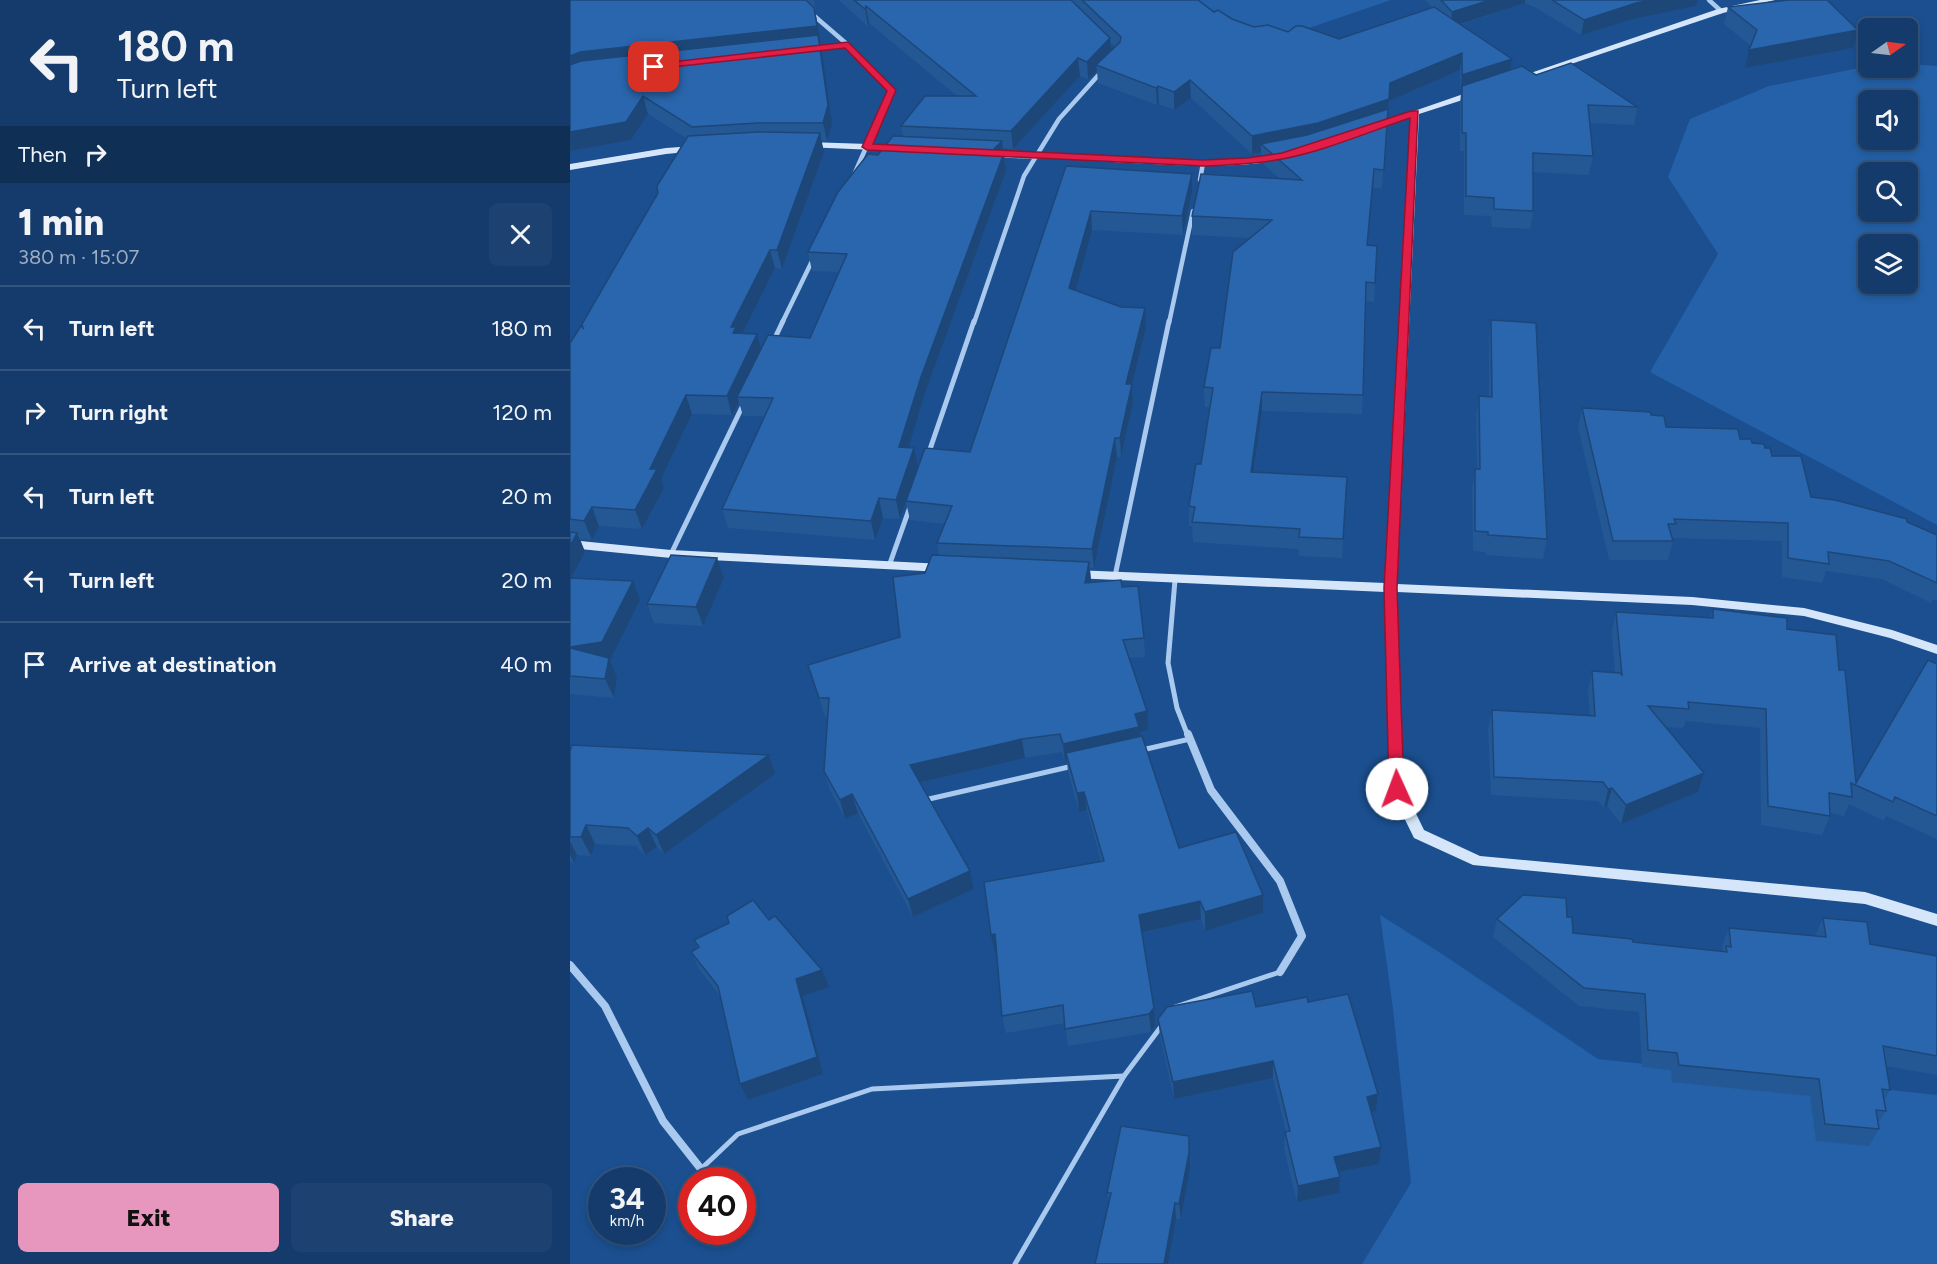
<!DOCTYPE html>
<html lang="en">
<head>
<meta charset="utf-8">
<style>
	body { margin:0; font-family:Figtree,sans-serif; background:#1d4271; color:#f1f3f6; height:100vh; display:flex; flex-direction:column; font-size:22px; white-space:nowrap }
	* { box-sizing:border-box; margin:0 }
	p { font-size:20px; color:#9dadc1 }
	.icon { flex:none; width:33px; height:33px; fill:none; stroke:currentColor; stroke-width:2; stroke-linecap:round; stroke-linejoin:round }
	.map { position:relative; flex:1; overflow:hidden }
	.details { display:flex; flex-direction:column; background:#143b6b; width:570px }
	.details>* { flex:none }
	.guide { background:#143b6b; color:#f1f3f6; overflow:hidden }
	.needle { width:39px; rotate:76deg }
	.controls { position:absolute; left:1288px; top:18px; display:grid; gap:12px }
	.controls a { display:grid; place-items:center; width:60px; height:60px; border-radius:9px; background:#143b6b; box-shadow:0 3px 9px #0003,0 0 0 2px #33557e; font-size:30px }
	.speed { position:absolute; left:18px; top:1167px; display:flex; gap:12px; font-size:30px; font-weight:700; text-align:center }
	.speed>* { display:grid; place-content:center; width:78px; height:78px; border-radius:50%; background:#143b6b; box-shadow:0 3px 9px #0003,0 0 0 2px #33557e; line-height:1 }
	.speed small { font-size:15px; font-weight:400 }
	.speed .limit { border:9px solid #d22; background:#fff; color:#111 }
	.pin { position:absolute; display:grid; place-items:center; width:51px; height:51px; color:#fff; margin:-26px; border-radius:12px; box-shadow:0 3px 9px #0006 }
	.me { position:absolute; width:66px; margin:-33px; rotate:358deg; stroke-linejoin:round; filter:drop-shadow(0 0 4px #0008) }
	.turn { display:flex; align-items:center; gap:21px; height:126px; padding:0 18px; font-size:27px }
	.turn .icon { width:78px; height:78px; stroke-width:2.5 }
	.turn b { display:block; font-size:42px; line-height:51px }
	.then { display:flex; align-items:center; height:57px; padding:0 18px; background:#0003; gap:12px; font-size:22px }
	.round { display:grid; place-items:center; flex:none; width:63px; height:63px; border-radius:9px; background:#1d4271 }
	.headline { display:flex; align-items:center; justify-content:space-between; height:102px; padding:0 18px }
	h1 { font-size:36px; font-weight:800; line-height:45px }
	.cta { display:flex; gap:12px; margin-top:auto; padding:12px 18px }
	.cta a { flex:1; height:69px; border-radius:9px; background:#e797bd; color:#111; font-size:24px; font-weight:800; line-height:69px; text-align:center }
	.cta a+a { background:#1d4271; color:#f1f3f6 }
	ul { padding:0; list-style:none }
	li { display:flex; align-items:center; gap:18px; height:84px; padding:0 18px; border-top:2px solid #33557e }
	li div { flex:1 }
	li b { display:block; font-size:22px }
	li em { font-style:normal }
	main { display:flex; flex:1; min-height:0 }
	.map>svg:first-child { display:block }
</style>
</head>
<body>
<main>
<section class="details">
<div class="guide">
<div class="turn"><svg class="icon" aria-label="left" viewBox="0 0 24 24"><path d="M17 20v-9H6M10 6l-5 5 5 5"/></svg><div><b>180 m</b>Turn left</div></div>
<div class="then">Then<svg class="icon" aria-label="right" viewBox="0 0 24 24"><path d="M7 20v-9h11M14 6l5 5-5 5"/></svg></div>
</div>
<div class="headline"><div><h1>1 min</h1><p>380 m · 15:07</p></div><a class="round"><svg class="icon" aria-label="close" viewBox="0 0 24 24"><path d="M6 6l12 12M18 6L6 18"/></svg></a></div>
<ul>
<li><svg class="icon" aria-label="left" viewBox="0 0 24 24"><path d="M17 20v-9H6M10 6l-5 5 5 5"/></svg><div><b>Turn left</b></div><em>180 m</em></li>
<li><svg class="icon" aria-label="right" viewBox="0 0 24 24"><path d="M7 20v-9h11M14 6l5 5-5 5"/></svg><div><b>Turn right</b></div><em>120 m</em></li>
<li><svg class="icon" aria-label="left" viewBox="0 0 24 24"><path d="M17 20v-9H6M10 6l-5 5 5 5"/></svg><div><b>Turn left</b></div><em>20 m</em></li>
<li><svg class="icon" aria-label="left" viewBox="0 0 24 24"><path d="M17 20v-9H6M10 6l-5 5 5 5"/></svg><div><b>Turn left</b></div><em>20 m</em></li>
<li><svg class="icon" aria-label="arrive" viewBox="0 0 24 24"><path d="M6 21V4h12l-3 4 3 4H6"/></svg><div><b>Arrive at destination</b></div><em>40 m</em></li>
</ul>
<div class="cta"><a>Exit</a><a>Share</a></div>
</section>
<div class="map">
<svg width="1367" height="1264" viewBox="0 0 1367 1264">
	<rect width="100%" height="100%" fill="#1b4f8f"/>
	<g fill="#2461a8" fill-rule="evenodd">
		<path d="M602,0h219l-111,38z"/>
		<path d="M1338,64l29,2v459l-287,-153 68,-118 -50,-77 22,-58 79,-33 100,-20 39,2zM1299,100h39v40h-39zM1299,172h39v40h-39zM1299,244h39v40h-39z"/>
		<path d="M810,915l59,37 159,107 339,36v169h-575l49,-81 -18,-174z"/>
	</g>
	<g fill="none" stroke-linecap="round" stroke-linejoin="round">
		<g stroke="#a9c9ee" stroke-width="5">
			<path d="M572,750l48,-11"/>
			<path d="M359,799l144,-33"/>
			<path d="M605,1007l105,-35"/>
			<path d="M131,1169l37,-35 134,-45 252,-13"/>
			<path d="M445,1264l109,-188 39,-52"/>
		</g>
		<g stroke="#a9c9ee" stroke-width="4.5">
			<path d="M1139,0l12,11"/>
			<path d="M242,14l36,31 43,45 -37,85"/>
			<path d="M245,49l33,-4"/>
			<path d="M630,180l3,-17"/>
			<path d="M212,323l32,-66"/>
			<path d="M404,323l50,-147 35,-57 44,-49"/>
			<path d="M599,323l24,-112"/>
		</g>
		<g stroke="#a9c9ee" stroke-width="5">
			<path d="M203,342l10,-21"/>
			<path d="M358,455l46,-134"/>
			<path d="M101,554l73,-151"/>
			<path d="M319,566l22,-62"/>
			<path d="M545,576l54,-255"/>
			<path d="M605,580l-7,83 9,45 11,28"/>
		</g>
		<g stroke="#a9c9ee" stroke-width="8">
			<path d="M618,734l23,56 69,91 22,55 -22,36"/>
			<path d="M0,965l35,41 58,115 38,48"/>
		</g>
		<g fill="#d6e6fa" fill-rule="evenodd">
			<path d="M1190,0h15l-52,13 -200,67 -7,-2 202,-69z"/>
			<path d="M905,90l4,3 -1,2 -59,19 -22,470 295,13 112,11 88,22 45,15v9l-47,-16 -86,-22 -112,-11 -295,-13 7,197 20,41 56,26 385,36 72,22v12l-72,-22 -392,-39 -59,-27 -24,-49 -5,-197 -311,-14 -6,-4 6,-4 311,13 26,-466 -39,13 -4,-3z"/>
			<path d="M238,142l90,3 4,3 -4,3 -93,-4 -1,-2z"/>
			<path d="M124,146l4,3 -1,2 -31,3 -96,16v-6l96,-16z"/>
			<path d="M418,150l215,10 44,-2 29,-4 4,3c-24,17 -176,4 -213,2 -27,-1 -56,1 -82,-4l-1,-2z"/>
			<path d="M0,540l101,10 272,14 6,4 -6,4 -272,-14 -101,-10z"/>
		</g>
	</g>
	<g fill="#245895" fill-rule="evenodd">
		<path d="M0,0h244l2,11 -1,-1 17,113 -5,18h-6l3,11 -42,117 -7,-1 -33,65 19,16 49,-11 29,-66 -27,-1 -4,-19 70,-97 25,-19 -2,-10 56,-30 -88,-73 -1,4 -29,-27h359l16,12 40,15 85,12 94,-31 -8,-8h273l-2,6 -63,13 -52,16 -43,-26 -13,-6 -65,22 52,34 -2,11 26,5 101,32 -3,18 -44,-2 3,33 -4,19 -56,-3v39l-3,18 -38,-2 -1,-11 -27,-1v-64h-4v-47l1,-11h-1v-23l-71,31 -7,87h-9l-5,57 9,1 -3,56 -8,-1 -4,113 -100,-3 -8,61 93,5 -5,81 -43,-2v-7l-106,-7 -1,-16h-3v-20l12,-42 9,-57h-5l-1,-20 16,-39 30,-110 -58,-3v-19l88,-37 -19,-17v-10l-9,2 -61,-56 -17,12 -15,-6 -2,1 -59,-22 -1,-12 -9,8 -8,-3 -67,73 -10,-1 3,23 -82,225 -16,51 10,20 52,-15 96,-286 126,26 -9,43 -91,-5 -17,60 71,37 -14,58 1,18 -12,54h-4l-23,111h-4l1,14 31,5 22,51 1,19 -16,1 19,72 -8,2v4l39,112 84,47v18l-58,18 -4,-12 -59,14 13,93 -4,6 -83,14 -3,-23 -59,10 -4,-17 -5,-64 -2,1 106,-92 -14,-51 -8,2 -11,-40 -1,-10 -2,1 -3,-11 -37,6 -105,25 50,88 4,18 -61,28 -55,-104 -13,6 -15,-29 -6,-19 4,-54 -3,-1 -17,-51 92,-28 25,-64 14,-17 -2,-13 7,-19 -34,-4 -4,-18 -6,17 -17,-1 -8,22 -147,-12 -6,-19 43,-93h-22l-4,-14 -7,13 -40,-1 -31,65 3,9 -22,41 -43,-3 -7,14 -12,-1 5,13 -14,26 69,22 -30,61 7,16 -3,21 -44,-4v-351l13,-15 75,-135 28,-55 -38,-24 -17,26 -61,11zM541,43l4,4 -4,3z"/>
		<path d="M1158,7l130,23 -5,18 -108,20 6,-22 -27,-22z"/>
		<path d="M921,320l56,219 -4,20 -57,-4v-3l-13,-1 -1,-63 3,-19h2l-1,-53 3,-20 10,1v-57z"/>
		<path d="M1012,408l69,7 15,12 74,12 25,9 46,49 96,25 30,13v66l-4,-2 -2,4 -49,-24 -56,-8 -4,12 -40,-6v-36l-110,-3 1,3 -5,19h-59l-31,-133z"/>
		<path d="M147,558l7,20 -21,48 -49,-3 -7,-19z"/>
		<path d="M1143,609l74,20 52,41 17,113 81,-119v175l-51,-23 -2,5 -35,-17 -5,12 -14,-3v3l-8,19 -61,-10 -1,-97 -74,-7 -3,7 -18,-1 39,46 -6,19 -77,32 -14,-18 -3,2 -6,-7 -107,-6 -3,-66 4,-19 98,6 -2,-26 4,-19 23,2 -3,-42 4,-19 94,6z"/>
		<path d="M0,751l199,4 6,19 -111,80 -7,-7 -12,8 -9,-9 -41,-2 -4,12 -14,-1 -3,8 -4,-1z"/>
		<path d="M997,917l6,16 60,9 90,10 -1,-6 7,-18 86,8 8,-18 47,26 67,12v119l-51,-9 4,24 -6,11 2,10 -8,12 1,6 -10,17 -53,-5 -6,-45 -138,-14 -1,-12 -29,-3 -3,-55 -60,-6 -86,-69 4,-18z"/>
		<path d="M199,920l60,67 -26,9 20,78 -75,26 -28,-104 -21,-27 -8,-17 6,-4 -3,-8z"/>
		<path d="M738,1002l70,92 -2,17 -5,1 8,52 -40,8v21l-42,9 -13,-53 1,-17h1l-13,-54 -99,21 -14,-63 -2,-17z"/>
		<path d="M619,1136l1,33 -9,50h-5l-8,45h-73l14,-62 -2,-9z"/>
	</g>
	<g fill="#1d4779">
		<path d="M920,0h35v3l-74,24 1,-15z"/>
		<path d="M1082,0h46l-2,6 -63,13 -52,16 3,-15 52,-17z"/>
		<path d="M296,6l3,17 -1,4 -3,-18z"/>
		<path d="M244,8l4,17 14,98 -5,18 -4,-18 -253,-48v-19l10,-4z"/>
		<path d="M1288,30l-5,18 -108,20 4,-18z"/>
		<path d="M540,38l2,18 -16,9 1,6 -9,8 -1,-17z"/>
		<path d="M892,53l-2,17 -71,31 -7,87 6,-71 -71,24 -56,3v8l-9,2v-18l138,-53z"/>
		<path d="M508,58l2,18 -67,73 -2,-18z"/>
		<path d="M942,59l-3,18 -47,9 -1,7h-1l2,-18z"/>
		<path d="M620,80l1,18 -17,12v-18z"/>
		<path d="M588,86l1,18 -2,1 -1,-17z"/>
		<path d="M73,96l5,18 -17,26 -61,11v-19z"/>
		<path d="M250,133l4,19 -42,117 -5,-19z"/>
		<path d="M432,141l4,30 -82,225 -21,70 -4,-19 92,-295z"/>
		<path d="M804,169l-1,19 -7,76 1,-19z"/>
		<path d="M622,174v18l-9,43 -1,-19z"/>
		<path d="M521,211l1,19 -21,77 -2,-19z"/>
		<path d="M200,250l5,18 -36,72 -1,12 -7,-25z"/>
		<path d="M575,308l1,19 -14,58 1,18 -12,54 -1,-19 6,-54z"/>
		<path d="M187,334l5,19 -25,44 2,5 -7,13 -5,-19z"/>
		<path d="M692,392v19l-11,80v-19z"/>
		<path d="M116,395l6,19 -31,65 3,9 -22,41 -7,-19 15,-41z"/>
		<path d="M545,438l2,19 -23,111 -2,-19z"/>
		<path d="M344,448l4,19 -18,52 -4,-19z"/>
		<path d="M309,498l4,20 -8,22 -4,-19z"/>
		<path d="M22,507l7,19 -7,14 -8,-19z"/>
		<path d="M7,533l8,19 -15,28v-34z"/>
		<path d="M147,558l7,20 -21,48 -7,-19z"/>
		<path d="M519,562l2,19 -4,21 -2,-19z"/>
		<path d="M63,581l7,19 -30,61 7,16 -3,21 -9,-19 -35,-25v-7z"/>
		<path d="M577,711l1,19 -8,2 1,13 -75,8 1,9 -2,1 -2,-19 72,-30z"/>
		<path d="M452,739l3,19 -111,26 -4,-19z"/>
		<path d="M199,755l6,19 -111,80 -8,-19z"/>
		<path d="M1134,773l-6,19 -77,32 5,-19z"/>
		<path d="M1042,788l-5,18 -3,2 4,-19z"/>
		<path d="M514,792l3,18 -8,2 -2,-19z"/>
		<path d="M282,794l6,19 -13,6 -5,-19z"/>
		<path d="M16,825l9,19 -4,12 -10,-19z"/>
		<path d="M78,828l9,19 -12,8 -8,-19z"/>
		<path d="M0,841l7,14 -3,8 -4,-9z"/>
		<path d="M400,871l4,18 -61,28 -5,-18z"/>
		<path d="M693,895v18l-58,18v-19z"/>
		<path d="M630,901l1,18 -61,14 -1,-18z"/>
		<path d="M425,934l4,18 -4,1 -4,-18z"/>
		<path d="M252,970l7,17 -26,9 20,78 -75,26 -8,-16 56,-105z"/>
		<path d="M584,1008l1,18 -4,6 -2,-18z"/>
		<path d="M703,1061v17l-99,21 -1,-17z"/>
		<path d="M808,1094l-2,17 -11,3 2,-17z"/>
		<path d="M619,1136l1,33 -9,50 -2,-15z"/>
		<path d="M811,1147l-2,17 -46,9 1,-16z"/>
		<path d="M770,1177l-1,16 -42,9 1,-16z"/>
		<path d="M605,1203l1,16 -8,45h-4z"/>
	</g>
	<g fill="#2a66ad" stroke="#1d4779" stroke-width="1.5">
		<path d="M0,0h236l8,8 3,18 -237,26 -10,4z"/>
		<path d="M284,0h217l39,38 -23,24 -9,-4 -67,73 -110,-5 24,-30h51l-110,-90 -1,3z"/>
		<path d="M512,0h116l16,12 4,-2 14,9 22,8 14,-2 20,7 8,-6h6l37,13 95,-32 78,52 -50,16v-22l-72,30 -1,16 -71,24 -66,13 -62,-56 -16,12 -16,-6 -2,2 -60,-23 24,-23 1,-5z"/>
		<path d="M871,0h49l-38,12z"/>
		<path d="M982,0h100l-16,3 -52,17z"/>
		<path d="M1219,0h38l31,30 -109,20 8,-20 -29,-23z"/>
		<path d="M248,35l10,70 -5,18h-65l-66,4 -49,-31 -17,26 -56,10v-67l11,-4z"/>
		<path d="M1001,63l66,44 -49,-2 5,51 -60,-3v58l-39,-2v-11l-28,-2v-63h-4v-47l60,-20 14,9z"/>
		<path d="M818,109l-4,61 -10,-1 -7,76 10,1 -2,37 -9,-1 -3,113 -101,-3 -11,80 96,5 -4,62 -44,-2 1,-8 -108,-7 3,-15 -6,-1 7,-42h5l12,-76 -9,-1 7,-39h9l13,-96 39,-32 -80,-4 9,-42 101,6 -41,-36 46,-9z"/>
		<path d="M188,132l62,1 -43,117h-7l-39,77h5l-3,6 24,1 -30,62 -41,-1 -36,74h7l-22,41 -43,-3 -8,14 -14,-2v-176l11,-17 2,2 -1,-4 76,-131 -1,-7 31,-50z"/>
		<path d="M323,136l109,5 -11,11 13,1 -83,224 -22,70 15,1 -18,52 -17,-2 -8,23 -149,-12 51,-111 -36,-1 31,-62 42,3 37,-84 -39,-2 30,-60 30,-38 10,1z"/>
		<path d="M496,166l126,8 -10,42 -91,-5 -22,77 52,19 24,1 -19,76h6l-12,54h-5l-23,111 -155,-6 15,-37 -46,-5 19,-53 45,4z"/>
		<path d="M921,320l45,3 11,216 -59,-4v-3l-13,-1v-62h5l-1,-73 13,1z"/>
		<path d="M1012,408l68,4 1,3 13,1 2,11 72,2 2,10h11l1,4 12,1 1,4h5l2,8h29l10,41 24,3 72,19v3l30,13v48l-48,-22 -61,-9 1,12 -41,-6v-35l-114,-4 2,5h-8l5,17h-60z"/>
		<path d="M0,532l7,1 -7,13z"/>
		<path d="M101,555l46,3 -21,49 -49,-3z"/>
		<path d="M362,555l157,7 -4,21 36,-3 1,7 16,-1 6,52 -21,2 24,71 -12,3 4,13 -76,17 -3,-10 -38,5 -112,26 60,106 -62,28 -56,-105 -12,6 -16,-29 5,-73h-10l-11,-33 92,-28 -7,-60 32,-4z"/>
		<path d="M0,578l63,3 -31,61 -32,5z"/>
		<path d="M1143,609l74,9v11l49,6 3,35h6l11,113 72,-123 9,4v152l-42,-19 -2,5 -42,-19 1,14 -23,-4 1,23 -62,-10 -2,-97 -78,-7 1,7 -41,-3 56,67 -78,32 -14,-17 -4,1 -5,-7 -109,-5 -2,-67 103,6 -3,-45 28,2 2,2 -6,-63 97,6z"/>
		<path d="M0,648l39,10 -4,21 -35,-3z"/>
		<path d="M572,736l37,112 57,-16 27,63 -58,17 -5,-11 -61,14 15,93 -5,6 -84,15 -2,-24 -61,11 -7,-82 -4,1 -7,-53 120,-21 -20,-69 -7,1 -11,-40z"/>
		<path d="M2,745l197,10 -113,80 -8,-7 -11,8 -9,-8 -42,-3 -5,12h-11v-86z"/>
		<path d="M953,895l43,3 1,19h5l1,16 59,6 1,3 94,10 -1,-6 5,1 -2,-19 97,9 -3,-19 44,4 3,22 67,12v100l-54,-10 7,44 -8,-1 4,22 -10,-1 3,19 -54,-5 -6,-45 -140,-14 -2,-12 -29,-3 -3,-56 -61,-6 -87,-69z"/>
		<path d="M183,900l16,20 6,-4 47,54 -26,9 21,78 -77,27 -22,-98 -27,-34 8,-5 -5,-7 35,-17 -2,-7z"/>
		<path d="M682,991l4,16 51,-10 1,5 40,-8 30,100 -11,3 14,50 -47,10 6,20 -42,9 -13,-54 5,-1 -17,-70 -100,21 -15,-63 9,-12z"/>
		<path d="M551,1126l68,10v17l-10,51 -4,-1 -11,61h-69l16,-71h-4z"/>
	</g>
	<path fill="#e11d48" stroke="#92132f" stroke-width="1.5" d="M278,42l48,48 -23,54 330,16 44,-2 35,-5 129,-42h7l-21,477 7,201 -2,4h-11l-2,-4 -5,-201 26,-470c-42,14 -85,33 -128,41 -26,5 -52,6 -79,7l-336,-16 -5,-3 25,-56 -42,-43 -191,21 -5,-2 5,-3z"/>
</svg>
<div class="controls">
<a><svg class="needle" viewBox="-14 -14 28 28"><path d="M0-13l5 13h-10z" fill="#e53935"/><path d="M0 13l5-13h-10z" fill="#9dadc1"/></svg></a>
<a><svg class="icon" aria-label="sound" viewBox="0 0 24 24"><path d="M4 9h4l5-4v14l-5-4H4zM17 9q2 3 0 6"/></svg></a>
<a><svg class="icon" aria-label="search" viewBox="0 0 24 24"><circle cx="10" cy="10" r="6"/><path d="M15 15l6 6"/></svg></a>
<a><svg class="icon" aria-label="layers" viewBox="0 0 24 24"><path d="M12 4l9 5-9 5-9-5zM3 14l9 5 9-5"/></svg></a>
</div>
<div class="speed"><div>34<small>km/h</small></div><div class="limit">40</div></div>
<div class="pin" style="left:84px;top:67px;background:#d93025"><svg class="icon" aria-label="arrive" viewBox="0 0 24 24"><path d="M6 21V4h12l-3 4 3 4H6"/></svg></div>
<svg class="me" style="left:827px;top:789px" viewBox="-20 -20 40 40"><circle r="19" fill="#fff"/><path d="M0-13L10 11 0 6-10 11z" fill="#e11d48"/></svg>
</div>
</main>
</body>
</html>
